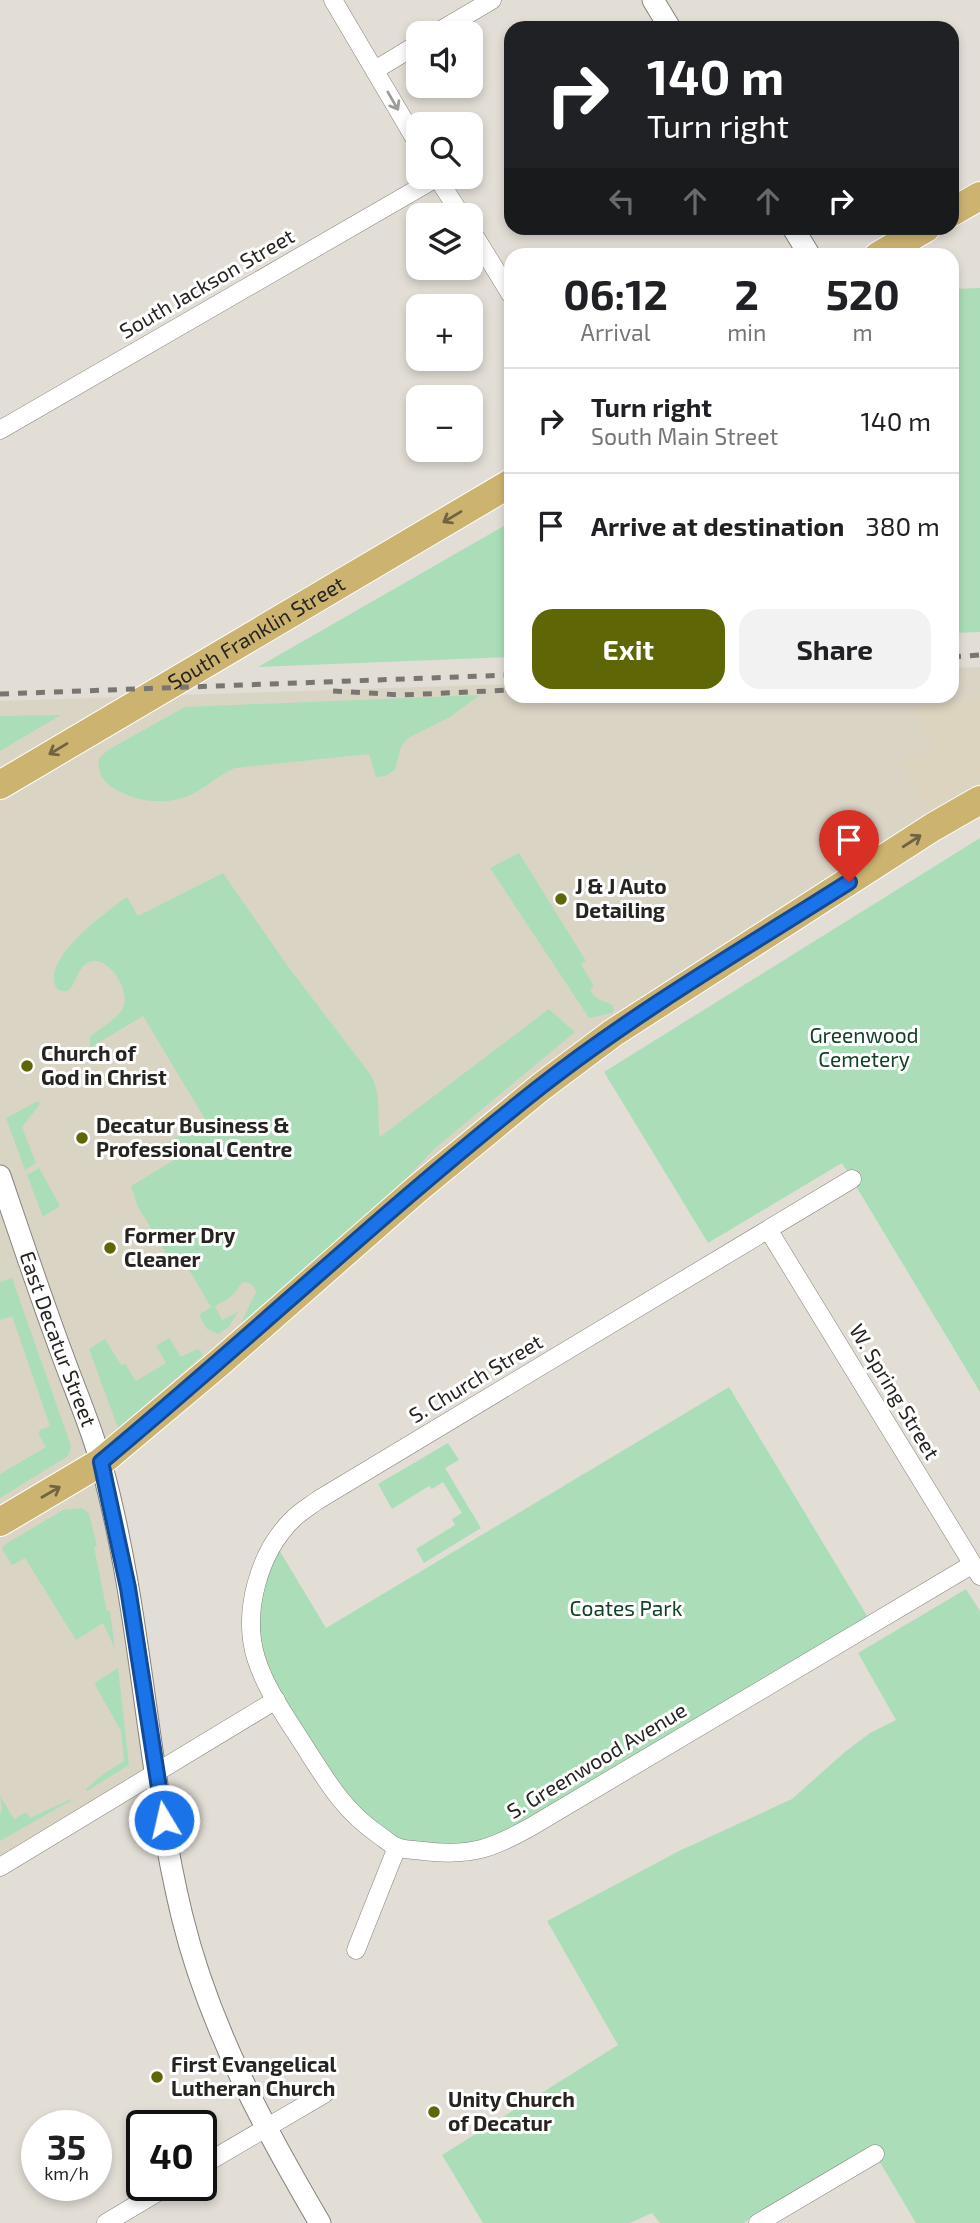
<!DOCTYPE html>
<html lang="en">
<head>
<meta charset="utf-8">
<style>
	body { margin:0; font-family:"Exo 2",sans-serif; background:#f2f2f2; color:#202124; height:100vh; display:flex; flex-direction:column; font-size:26px; white-space:nowrap }
	* { box-sizing:border-box; margin:0 }
	p { font-size:23px; color:#757577 }
	.icon { flex:none; width:38px; height:38px; fill:none; stroke:currentColor; stroke-width:2; stroke-linecap:round; stroke-linejoin:round }
	.map { position:relative; flex:1; overflow:hidden }
	.drawer { position:absolute; left:504px; top:248px; width:455px; height:455px; display:flex; flex-direction:column; background:#fff; border-radius:21px; box-shadow:0 4px 10px #0003 }
	.drawer>* { flex:none }
	.top-card { position:absolute; left:504px; top:21px; width:455px; height:214px; border-radius:21px; box-shadow:0 4px 10px #0003; background:#202124; color:#fff; overflow:hidden }
	.fabs { position:absolute; left:406px; top:21px; display:grid; gap:14px }
	.fabs a { display:grid; place-items:center; width:77px; height:77px; border-radius:14px; background:#fff; box-shadow:0 4px 10px #0003; font-size:35px }
	.speed { position:absolute; left:21px; top:2110px; display:flex; gap:14px; font-size:35px; font-weight:700; text-align:center }
	.speed>* { display:grid; place-content:center; width:91px; height:91px; border-radius:50%; background:#fff; box-shadow:0 4px 10px #0003; line-height:1 }
	.speed small { font-size:18px; font-weight:400 }
	.speed .limit { border:4px solid #111; border-radius:10px; background:#fff; color:#111 }
	.pin { position:absolute; display:grid; place-items:center; width:60px; height:60px; color:#fff; margin:-72px -30px; border-radius:50% 50% 50% 0; rotate:-45deg; box-shadow:0 0 7px #0007 }
	.pin .icon { rotate:45deg }
	.me { position:absolute; width:77px; margin:-38px; rotate:351deg; stroke-linejoin:round; filter:drop-shadow(0 0 5px #0008) }
	.turn { display:flex; align-items:center; gap:24px; height:147px; padding:0 28px; font-size:32px }
	.turn .icon { width:91px; height:91px; stroke-width:2.5 }
	.turn b { display:block; font-size:49px; line-height:60px }
	.lanes { display:flex; align-items:center; height:66px; padding:0 28px; background:#0003; justify-content:center; gap:35px; direction:ltr }
	.lanes .off { opacity:.35 }
	.eta { display:flex; justify-content:space-evenly; align-items:center; height:119px; text-align:center }
	.eta b { font-size:42px; font-weight:700; line-height:49px }
	.cta { display:flex; gap:14px; margin-top:auto; padding:14px 28px }
	.cta a { flex:1; height:80px; border-radius:21px; background:#5e6605; color:#fff; font-size:28px; font-weight:700; line-height:80px; text-align:center }
	.cta a+a { background:#f2f2f2; color:#202124 }
	ul { padding:0; list-style:none }
	li { display:flex; align-items:center; gap:21px; height:105px; padding:0 28px; border-top:2px solid #e0e0e0 }
	li div { flex:1 }
	li b { display:block; font-size:26px }
	li em { font-style:normal }
	.map>svg:first-child { display:block }
</style>
</head>
<body>
<div class="map">
<svg width="980" height="2223" viewBox="0 0 980 2223">
	<rect width="100%" height="100%" fill="#e2ded6"/>
	<path fill="#dad4c5" d="M980,667v126l-259,162 -627,505 12,52 45,256 -151,92v-1159l511,-17v12h441v-28z"/>
	<path fill="#ddd4bf" d="M980,699v80l-51,32 -26,-47 30,-18 -20,-38z"/>
	<g fill="#abdeb8">
		<path d="M980,288v344l-28,1v-344z"/>
		<path d="M509,523l2,134 -253,10z"/>
		<path d="M480,695l-30,22 -42,21 -7,9 -6,23 -10,6 -9,1 -7,-23 -134,14c-14,6 -24,15 -37,23 -25,15 -58,13 -83,-2 -12,-7 -18,-17 -16,-31l9,-8 77,-43z"/>
		<path d="M61,715l-61,36v-35z"/>
		<path d="M980,838v554l-138,-229 -134,80 -104,-171z"/>
		<path d="M519,853l67,108 -5,3 13,22 -4,4c6,11 13,10 22,15l2,5 -2,3 -23,5 -99,-150z"/>
		<path d="M223,873l64,92 83,109c13,23 6,39 10,63l169,-128 26,23 -141,117 -29,31 -166,147 17,-35c-2,-7 -5,-9 -13,-10 -3,2 -4,5 -6,8 -5,8 -15,12 -22,16l7,14 16,-8 -10,16 -10,6 -11,-5 -8,-14 12,-8 -31,-52 -10,5 -32,-53 -7,-21 43,-26 -9,-16 40,-25 -62,-103 -53,32v-11c9,-9 27,-17 33,-29 9,-18 -18,-58 -37,-44 -9,6 -10,20 -18,27 -6,1 -11,0 -13,-6 -10,-29 52,-74 72,-88l11,19z"/>
		<path d="M38,1101l2,3 -18,23 14,36 -11,7 -19,-52z"/>
		<path d="M39,1168l21,38 -17,11 -16,-42z"/>
		<path d="M12,1278l59,168 -3,10 -68,42v-24l46,-27 -8,-14 2,-3 10,-4 -38,-110 -12,4v-38z"/>
		<path d="M169,1338l12,19 16,-8 4,2 2,4 -85,73 -29,-79 16,-10 16,26 4,-1 11,17 30,-18 -10,-17z"/>
		<path d="M729,1387l143,237 -365,217 -83,10 -51,-21 -107,-148 -14,-54 23,-85 51,85z"/>
		<path d="M448,1443l11,17 -14,8 36,60 -57,35 -8,-14 39,-24 -3,-6 10,-6 -19,-31 -11,7 -3,-3 -37,23 -14,-25z"/>
		<path d="M82,1508l7,6 8,32 -3,1 13,64h3l5,38 -12,-26 -27,17 -51,-82 -13,7 -10,-16 2,-4 59,-35z"/>
		<path d="M966,1589l14,22v612h-64l-41,-69 -132,69h-83l-8,-10 -22,10h-147l-41,-68 176,-110 -71,-124 132,-70 113,-52 54,-48 24,-18 26,-13 -38,-67z"/>
		<path d="M118,1668l11,97 -42,26 -1,-2 16,-14 22,-14 -3,-30 -26,-46 1,-3z"/>
		<path d="M0,1796l14,23 12,-7 4,6 41,-19 1,1 -72,41v-29l2,-1z"/>
	</g>
	<g fill="none" stroke-linecap="round" stroke-linejoin="round">
		<defs>
			<g id="minor">
				<path d="M333,0l85,144"/>
				<path d="M436,33l56,-33"/>
				<path d="M375,70l43,-26"/>
				<path d="M437,177l24,38"/>
				<path d="M471,230l40,65"/>
				<path d="M0,430l438,-253"/>
				<path d="M852,1179l-534,321c-8,6 -18,12 -25,19 -34,33 -51,93 -37,139 11,35 35,66 54,97 21,33 37,58 69,80 6,4 12,10 18,12 7,3 18,3 26,4 48,6 71,-3 111,-26l439,-261"/>
				<path d="M769,1231l211,345"/>
				<path d="M0,1867l276,-167"/>
				<path d="M356,1950l41,-103"/>
				<path d="M201,2166l123,-72"/>
				<path d="M106,2223l62,-37"/>
				<path d="M758,2223l117,-69"/>
			</g>
			<g id="tertiary">
				<path d="M653,0l17,28"/>
				<path d="M793,228l17,28"/>
				<path id="s1" d="M0,1176c20,59 40,119 62,178 13,36 29,72 39,109 41,148 45,304 81,453 27,111 81,210 138,307"/>
			</g>
			<g id="primary">
				<path d="M952,212l28,-16"/>
				<path d="M878,256l48,-28"/>
				<path id="s2" d="M0,785l511,-302"/>
				<path d="M0,1522l101,-60 118,-99 197,-173 125,-103 72,-54 320,-206 47,-27"/>
			</g>
		</defs>
		<use href="#minor" stroke="#86837c" stroke-width="19"/>
		<use href="#tertiary" stroke="#86837c" stroke-width="23"/>
		<use href="#primary" stroke="#fff" stroke-width="30"/>
		<use href="#minor" stroke="#fff" stroke-width="18"/>
		<use href="#tertiary" stroke="#fff" stroke-width="21"/>
		<use href="#primary" stroke="#cdb370" stroke-width="28"/>
		<g stroke="#797671" stroke-width="5" stroke-dasharray="9 9" stroke-linecap="butt">
			<path d="M952,657l28,-2"/>
			<path d="M333,691l69,4 109,-5"/>
			<path d="M0,694l511,-19"/>
		</g>
	</g>
	<defs><path id="oneway-shaft" d="M-6 0H5M1.5-3L5.5 0L1.5 3" fill="none" stroke-width="1.6" stroke-linecap="round" stroke-linejoin="round" transform="scale(1.75)"/></defs>
	<use stroke="#9d9c9b" href="#oneway-shaft" transform="translate(393 101) rotate(60)"/>
	<g stroke="#716445">
		<use href="#oneway-shaft" transform="translate(452 517) rotate(149)"/>
		<use href="#oneway-shaft" transform="translate(58 749) rotate(149)"/>
		<use href="#oneway-shaft" transform="translate(912 841) rotate(-33)"/>
		<use href="#oneway-shaft" transform="translate(51 1492) rotate(-30)"/>
	</g>
	<g fill="none" stroke-linecap="round" stroke-linejoin="round">
		<defs>
			<path id="route" d="M164,1820l-36,-232 -27,-126c148,-123 288,-256 439,-375 97,-76 205,-139 309,-205"/>
		</defs>
		<use href="#route" stroke="#114b97" stroke-width="18"/>
		<use href="#route" stroke="#1a73e8" stroke-width="12"/>
	</g>
	<g fill="#5e6605" stroke="#fff" stroke-width="2.5">
		<circle cx="561" cy="899" r="7"/>
		<circle cx="27" cy="1066" r="7"/>
		<circle cx="82" cy="1138" r="7"/>
		<circle cx="110" cy="1248" r="7"/>
		<circle cx="157" cy="2077" r="7"/>
		<circle cx="434" cy="2112" r="7"/>
	</g>
	<g text-anchor="middle" stroke-width="6" stroke-linejoin="round" paint-order="stroke">
		<g font-size="21" fill="#252421" stroke="#fff">
			<text transform="translate(207 284) rotate(-30)" y="7">South Jackson Street</text>
			<text dy="7" stroke="none"><textPath href="#s2" startOffset="298">South Franklin Street</textPath></text>
			<text dy="7" stroke="none"><textPath href="#s1" startOffset="173">East Decatur Street</textPath></text>
			<text transform="translate(476 1379) rotate(-31)" y="7">S. Church Street</text>
			<text transform="translate(894 1392) rotate(59)" y="7">W. Spring Street</text>
			<text transform="translate(597 1761) rotate(-31)" y="7">S. Greenwood Avenue</text>
		</g>
		<g font-size="21" font-weight="bold" fill="#252421" stroke="#fff" text-anchor="start">
			<text x="575" y="894">J &amp; J Auto<tspan x="575" dy="24">Detailing</tspan></text>
			<text x="41" y="1061">Church of<tspan x="41" dy="24">God in Christ</tspan></text>
			<text x="96" y="1133">Decatur Business &amp;<tspan x="96" dy="24">Professional Centre</tspan></text>
			<text x="124" y="1243">Former Dry<tspan x="124" dy="24">Cleaner</tspan></text>
			<text x="171" y="2072">First Evangelical<tspan x="171" dy="24">Lutheran Church</tspan></text>
			<text x="448" y="2107">Unity Church<tspan x="448" dy="24">of Decatur</tspan></text>
		</g>
		<g font-size="21" fill="#104223" stroke="#fff">
			<text x="864" y="1043">Greenwood<tspan x="864" dy="24">Cemetery</tspan></text>
			<text x="626" y="1616">Coates Park</text>
		</g>
	</g>
</svg>
<div class="fabs">
<a><svg class="icon" aria-label="sound" viewBox="0 0 24 24"><path d="M4 9h4l5-4v14l-5-4H4zM17 9q2 3 0 6"/></svg></a>
<a><svg class="icon" aria-label="search" viewBox="0 0 24 24"><circle cx="10" cy="10" r="6"/><path d="M15 15l6 6"/></svg></a>
<a><svg class="icon" aria-label="layers" viewBox="0 0 24 24"><path d="M12 4l9 5-9 5-9-5zM3 14l9 5 9-5"/></svg></a>
<a>+</a>
<a>−</a>
</div>
<div class="speed"><div>35<small>km/h</small></div><div class="limit">40</div></div>
<div class="pin" style="left:849px;top:882px;background:#d93025"><svg class="icon" aria-label="arrive" viewBox="0 0 24 24"><path d="M6 21V4h12l-3 4 3 4H6"/></svg></div>
<svg class="me" style="left:164px;top:1820px" viewBox="-20 -20 40 40"><circle r="17" fill="#1a73e8" stroke="#fff" stroke-width="3"/><path d="M0-11L8 9 0 5-8 9z" fill="#fff"/></svg>
<div class="top-card">
<div class="turn"><svg class="icon" aria-label="right" viewBox="0 0 24 24"><path d="M7 20v-9h11M14 6l5 5-5 5"/></svg><div><b>140 m</b>Turn right</div></div>
<div class="lanes"><svg class="icon off" aria-label="left" viewBox="0 0 24 24"><path d="M17 20v-9H6M10 6l-5 5 5 5"/></svg><svg class="icon off" aria-label="ahead" viewBox="0 0 24 24"><path d="M12 20V5M6 11l6-6 6 6"/></svg><svg class="icon off" aria-label="ahead" viewBox="0 0 24 24"><path d="M12 20V5M6 11l6-6 6 6"/></svg><svg class="icon" aria-label="right" viewBox="0 0 24 24"><path d="M7 20v-9h11M14 6l5 5-5 5"/></svg></div>
</div>
<section class="drawer">
<div class="eta">
<div><b>06:12</b><p>Arrival</p></div>
<div><b>2</b><p>min</p></div>
<div><b>520</b><p>m</p></div>
</div>
<ul>
<li><svg class="icon" aria-label="right" viewBox="0 0 24 24"><path d="M7 20v-9h11M14 6l5 5-5 5"/></svg><div><b>Turn right</b><p>South Main Street</p></div><em>140 m</em></li>
<li><svg class="icon" aria-label="arrive" viewBox="0 0 24 24"><path d="M6 21V4h12l-3 4 3 4H6"/></svg><div><b>Arrive at destination</b></div><em>380 m</em></li>
</ul>
<div class="cta"><a>Exit</a><a>Share</a></div>
</section>
</div>
</body>
</html>
